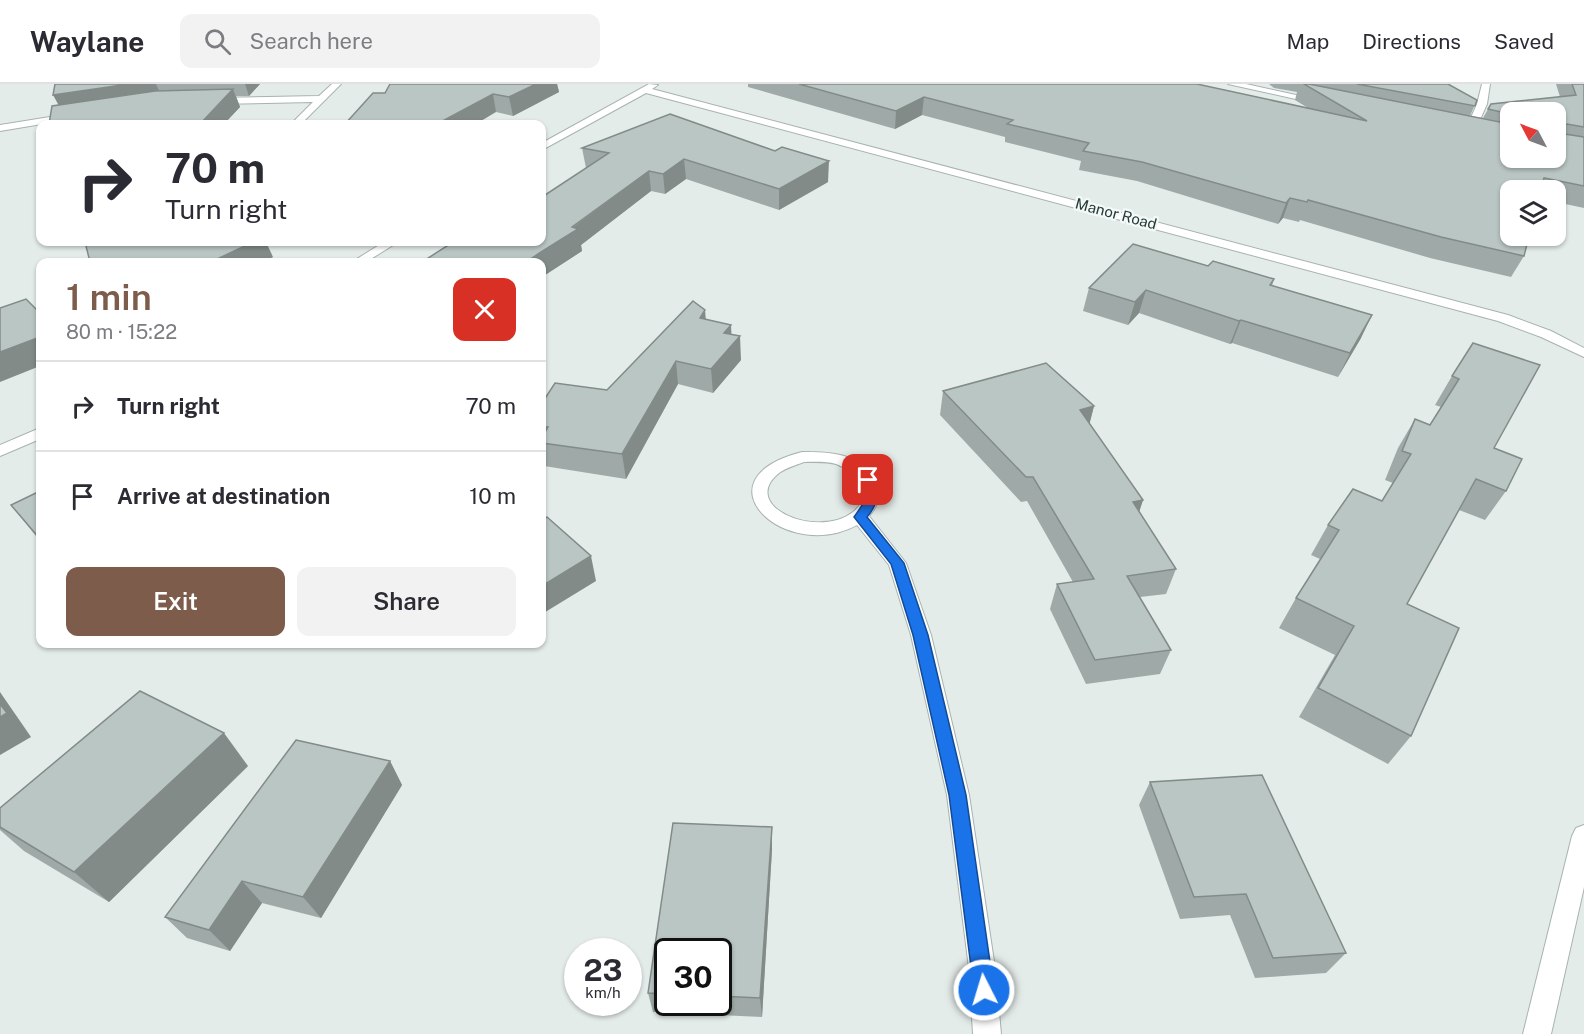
<!DOCTYPE html>
<html lang="en">
<head>
<meta charset="utf-8">
<style>
	body { margin:0; font-family:"Public Sans",sans-serif; background:#f2f2f3; color:#2b2b33; height:100vh; display:flex; flex-direction:column; font-size:22px; white-space:nowrap }
	* { box-sizing:border-box; margin:0 }
	p { font-size:20px; color:#7c7c81 }
	.icon { flex:none; width:33px; height:33px; fill:none; stroke:currentColor; stroke-width:2; stroke-linecap:round; stroke-linejoin:round }
	.map { position:relative; flex:1; overflow:hidden }
	.sheet { position:absolute; left:36px; top:174px; width:510px; height:390px; display:flex; flex-direction:column; background:#fff; border-radius:12px; box-shadow:0 2px 4px #0004 }
	.sheet>* { flex:none }
	.top-card { position:absolute; left:36px; top:36px; width:510px; height:126px; border-radius:12px; box-shadow:0 2px 4px #0004; background:#fff; color:#2b2b33; overflow:hidden }
	.needle { width:39px; rotate:311deg }
	.buttons { position:absolute; left:1500px; top:18px; display:grid; gap:12px }
	.buttons a { display:grid; place-items:center; width:66px; height:66px; border-radius:12px; background:#fff; box-shadow:0 2px 4px #0004; font-size:30px }
	.speed { position:absolute; left:564px; top:854px; display:flex; gap:12px; font-size:30px; font-weight:700; text-align:center }
	.speed>* { display:grid; place-content:center; width:78px; height:78px; border-radius:50%; background:#fff; box-shadow:0 2px 4px #0004; line-height:1 }
	.speed small { font-size:15px; font-weight:400 }
	.speed .limit { border:3px solid #111; border-radius:9px; background:#fff; color:#111 }
	.pin { position:absolute; display:grid; place-items:center; width:51px; height:51px; color:#fff; margin:-26px; border-radius:12px; box-shadow:0 3px 9px #0006 }
	.me { position:absolute; width:66px; margin:-33px; rotate:355deg; stroke-linejoin:round; filter:drop-shadow(0 0 4px #0008) }
	.turn { display:flex; align-items:center; gap:21px; height:126px; padding:0 30px; font-size:27px }
	.turn .icon { width:78px; height:78px; stroke-width:2.5 }
	.turn b { display:block; font-size:42px; line-height:51px }
	.round { display:grid; place-items:center; flex:none; width:63px; height:63px; border-radius:12px; background:#f2f2f3 }
	.summary { display:flex; align-items:center; justify-content:space-between; height:102px; padding:0 30px }
	h1 { font-size:36px; font-weight:600; line-height:45px; color:#7e5c4b }
	.action { display:flex; gap:12px; margin-top:auto; padding:12px 30px }
	.action a { flex:1; height:69px; border-radius:12px; background:#7e5c4b; color:#fff; font-size:24px; font-weight:600; line-height:69px; text-align:center }
	.action a+a { background:#f2f2f3; color:#2b2b33 }
	ul { padding:0; list-style:none }
	li { display:flex; align-items:center; gap:18px; height:90px; padding:0 30px; border-top:2px solid #e1e1e2 }
	li div { flex:1 }
	li b { display:block; font-size:22px }
	li em { font-style:normal }
	header { display:flex; align-items:center; gap:36px; box-sizing:border-box; height:84px; padding:0 30px; background:#fff; border-bottom:2px solid #e1e1e2 }
	header strong { font-size:28px }
	nav { display:flex; gap:33px; margin-inline-start:auto; font-size:21px }
	.search { width:420px; height:54px; background:#f2f2f3; display:flex; align-items:center; gap:15px; box-sizing:border-box; padding:0 21px; border-radius:12px; color:#7c7c81; font-size:22px }
	.map>svg:first-child { display:block }
</style>
</head>
<body>
<header>
<strong>Waylane</strong>
<div class="search"><svg class="icon" aria-label="search" viewBox="0 0 24 24"><circle cx="10" cy="10" r="6"/><path d="M15 15l6 6"/></svg>Search here</div>
<nav><a>Map</a><a>Directions</a><a>Saved</a></nav>
</header>
<div class="map">
<svg width="1584" height="950" viewBox="0 0 1584 950">
	<rect width="100%" height="100%" fill="#e4ece9"/>
	<g fill="none" stroke-linecap="round" stroke-linejoin="round">
		<defs>
			<g id="street">
				<path d="M332,0h9l-40,40h-10l22,-22 -100,2 -5,-3 5,-3 106,-2z"/>
				<path d="M649,0l9,1 -6,4 856,226 43,16 33,17v9l-43,-20 -43,-16 -852,-228 -104,57v-7z"/>
				<path d="M1228,0h18l77,17 -5,3z"/>
				<path d="M1482,0h8l-3,20 -12,27 -8,2 -2,-2 12,-27z"/>
				<path d="M75,29l3,1v4l-78,13v-6z"/>
				<path d="M384,158h14l-32,20h-14z"/>
				<path d="M40,344v11l-40,17v-11z"/>
				<path d="M802,368c14,0 28,0 42,4 27,8 47,36 25,60l37,47 25,72 38,160 26,173 6,66h-28l-4,-66 -22,-173 -36,-160 -22,-70 -32,-40c-70,39 -164,-45 -55,-73zM804,378c10,0 22,-1 32,2 21,8 39,31 17,48 -36,28 -115,-6 -74,-39 7,-5 17,-8 25,-11z"/>
				<path d="M1584,741v62l-33,147h-28l49,-198 4,-8z"/>
			</g>
		</defs>
		<use href="#street" stroke="#a7b3b1" stroke-width="2"/>
		<use href="#street" fill="#fff" fill-rule="evenodd"/>
	</g>
	<g fill="#9faaa8" fill-rule="evenodd">
		<path d="M55,0h205l-11,12h-13l4,11 -16,17h-175l10,-19z"/>
		<path d="M390,0h167l2,8 -46,24 -17,-4z"/>
		<path d="M748,0h449l111,24 -13,-8 2,-8 -23,-4 -5,-4h179l29,16 -7,16 13,2 8,-14 69,-7 -4,-13h28v124l-28,-6v-12h-46l14,66 -13,21 -81,-19 -130,-38 -1,2 -16,-4 -5,6 -141,-43 -58,-11 2,-9 -76,-19v-5l-83,-22 -27,14 -147,-42zM1510,28h46l-46,46z"/>
		<path d="M670,30l158,68 -49,28 -93,-31 -21,15 -14,-3 -70,54 1,6 -40,26v-35l44,-74 -4,-20z"/>
		<path d="M273,173l-11,5h-172z"/>
		<path d="M1208,182l66,13 -2,7 89,52 -23,39 -106,-34 -2,1 -91,-31 -11,12 -45,-14 6,-23z"/>
		<path d="M706,236l25,14 10,26 -28,33 -35,-9 -52,95 -82,-13 -2,-10v-53l65,-13z"/>
		<path d="M1473,259l21,105 12,43 -21,29 -26,-10 -52,94 4,132 -23,28 -89,-47 36,-62 -56,-27 17,-30 24,-39 -9,-4 17,-30 54,-24 11,-18 -8,-3 13,-32 17,-29 15,6 11,-18 -6,-2 17,-29z"/>
		<path d="M943,307l151,15 -5,18 54,76 -4,11 37,58 -10,25 -26,3 31,53 -11,24 -74,10 -36,-75 7,-25 16,-2 -46,-81 -6,1 -81,-87z"/>
		<path d="M40,407v50l-29,-36z"/>
		<path d="M390,677l12,24 -81,133 -59,-15 -32,48 -43,-13 -22,-21z"/>
		<path d="M248,682l-139,136 -85,-51 -24,-21v-22z"/>
		<path d="M1150,698l196,171 -20,20 -71,5 -25,-63 -50,4 -41,-114z"/>
		<path d="M673,739l99,4v22l-10,168 -109,-5 -5,-19zM668,867h50v51h-50z"/>
	</g>
	<g fill="#828b88">
		<path d="M129,0h27l7,15 -100,14 -10,-18z"/>
		<path d="M245,0h15l-11,12z"/>
		<path d="M536,0h21l2,8 -46,24 -4,-19z"/>
		<path d="M233,5l7,18 -16,17h-24z"/>
		<path d="M493,10l3,18 -20,12h-39z"/>
		<path d="M924,13l-2,18 -27,14 1,-18z"/>
		<path d="M684,75l2,20 -21,15 -2,-20z"/>
		<path d="M829,77l-1,21 -49,28v-21z"/>
		<path d="M649,87l2,20 -70,54 1,6 -40,26v-15h-16z"/>
		<path d="M1290,114l-7,20 -5,6 8,-21z"/>
		<path d="M253,158h13l7,15 -11,5h-49v-1z"/>
		<path d="M205,175l2,3h-11z"/>
		<path d="M1146,206l-7,23 -11,12 7,-23z"/>
		<path d="M705,226l2,23 -7,-15z"/>
		<path d="M1372,231l-11,23 -23,39 12,-24z"/>
		<path d="M1241,236l-9,23 -2,1 9,-23z"/>
		<path d="M731,241l1,20 8,-9 1,24 -28,33 -2,-24 13,-36z"/>
		<path d="M40,253v29l-40,16v-30z"/>
		<path d="M676,277l2,23 -52,95 -4,-25z"/>
		<path d="M1094,322l-6,24 -8,-20z"/>
		<path d="M1143,416l-8,25 -2,-23z"/>
		<path d="M591,472l5,25 -54,33v-28z"/>
		<path d="M0,608l31,45 -31,18z"/>
		<path d="M224,649l24,33 -139,136 -35,-30z"/>
		<path d="M390,677l12,24 -81,133 -18,-21z"/>
		<path d="M772,743v22l-10,168 -2,-19z"/>
		<path d="M242,797l20,22 -32,48 -21,-21z"/>
	</g>
	<g fill="#b9c6c3" stroke="#828b88" stroke-width="1.5">
		<path d="M55,0h74l-76,11z"/>
		<path d="M390,0h146l-27,13 -16,-3 -56,30h-92l28,-31h12z"/>
		<path d="M799,0h398l170,37 -63,-37h5l201,40v34h46v-46h-46v2l-22,-5 3,-5 85,-9 -4,-11h12v43l-17,-3 -3,2 1,8 19,3v49l-40,-8 -3,12h-31v46h19l-5,20 -83,-19 -133,-37 -1,2 -17,-4 -4,5 -144,-41 -59,-11 6,-8 -82,-19 6,-4 -89,-23 -28,14z"/>
		<path d="M1357,0h91l29,16 -2,6z"/>
		<path d="M233,5l-33,35h-151l3,-18 103,-15z"/>
		<path d="M670,30l105,37 7,-4 47,14 -50,28 -95,-30 -21,15 -14,-3 -77,56 6,2 -37,23 -15,10h-104l31,-20h89v-45l67,-44 -27,-5z"/>
		<path d="M85,158h168l-40,19 -8,-2 -9,3h-106z"/>
		<path d="M1133,160l75,22 5,-5 61,18 -4,6 102,30 -22,38 -109,-33 -2,1 -93,-31 -11,12 -46,-14z"/>
		<path d="M26,215l14,14v24l-40,15v-44z"/>
		<path d="M693,217l12,9 -5,8 31,7 -7,8 16,3 -29,33 -35,-8 -54,93 -80,-11v-6l6,-10h-6v-24l13,-20 52,7z"/>
		<path d="M1473,259l67,22 -46,83 28,11 -16,32 -30,-12 -69,125 52,24 -48,108 -93,-48 36,-62 -58,-28 43,-68 -11,-5 25,-36 29,12 29,-47 -9,-3 13,-32 15,6 29,-46 -7,-3z"/>
		<path d="M1046,279l48,43 -14,4 63,90 -10,2 43,67 -49,7 44,74 -76,10 -38,-76 37,-5 -61,-102h-7l-83,-86z"/>
		<path d="M40,407v48l-29,-34z"/>
		<path d="M547,433l44,39 -49,30v-65z"/>
		<path d="M140,607l84,42 -150,139 -74,-45v-19z"/>
		<path d="M0,620l7,9 -7,4z"/>
		<path d="M296,656l94,21 -87,136 -61,-16 -33,49 -44,-13z"/>
		<path d="M1262,691l84,178 -73,5 -27,-64 -52,3 -44,-115z"/>
		<path d="M673,739l99,4 -12,171 -42,-2v-45h-50v43l-20,-1z"/>
	</g>
	<path fill="#1a73e8" stroke="#114b97" stroke-width="1.5" d="M868,392c19,6 8,31 -1,41l37,46 24,72 38,160 28,195 -3,7 -7,3 -7,-3 -3,-7 -25,-195 -36,-160 -22,-71 -37,-47c11,-16 15,-18 8,-37z"/>
	<g text-anchor="middle" stroke-width="4.5" stroke-linejoin="round" paint-order="stroke">
		<g font-size="15" fill="#253b39" stroke="#f4f9f7">
			<text transform="translate(1116 130) rotate(15)" y="5">Manor Road</text>
		</g>
	</g>
</svg>
<div class="buttons">
<a><svg class="needle" viewBox="-14 -14 28 28"><path d="M0-13l5 13h-10z" fill="#e53935"/><path d="M0 13l5-13h-10z" fill="#7c7c81"/></svg></a>
<a><svg class="icon" aria-label="layers" viewBox="0 0 24 24"><path d="M12 4l9 5-9 5-9-5zM3 14l9 5 9-5"/></svg></a>
</div>
<div class="speed"><div>23<small>km/h</small></div><div class="limit">30</div></div>
<div class="pin" style="left:868px;top:396px;background:#d93025"><svg class="icon" aria-label="arrive" viewBox="0 0 24 24"><path d="M6 21V4h12l-3 4 3 4H6"/></svg></div>
<svg class="me" style="left:984px;top:906px" viewBox="-20 -20 40 40"><circle r="17" fill="#1a73e8" stroke="#fff" stroke-width="3"/><path d="M0-11L8 9 0 5-8 9z" fill="#fff"/></svg>
<div class="top-card">
<div class="turn"><svg class="icon" aria-label="right" viewBox="0 0 24 24"><path d="M7 20v-9h11M14 6l5 5-5 5"/></svg><div><b>70 m</b>Turn right</div></div>
</div>
<section class="sheet">
<div class="summary"><div><h1>1 min</h1><p>80 m · 15:22</p></div><a class="round" style="background:#d93025;color:#fff"><svg class="icon" aria-label="close" viewBox="0 0 24 24"><path d="M6 6l12 12M18 6L6 18"/></svg></a></div>
<ul>
<li><svg class="icon" aria-label="right" viewBox="0 0 24 24"><path d="M7 20v-9h11M14 6l5 5-5 5"/></svg><div><b>Turn right</b></div><em>70 m</em></li>
<li><svg class="icon" aria-label="arrive" viewBox="0 0 24 24"><path d="M6 21V4h12l-3 4 3 4H6"/></svg><div><b>Arrive at destination</b></div><em>10 m</em></li>
</ul>
<div class="action"><a>Exit</a><a>Share</a></div>
</section>
</div>
</body>
</html>
